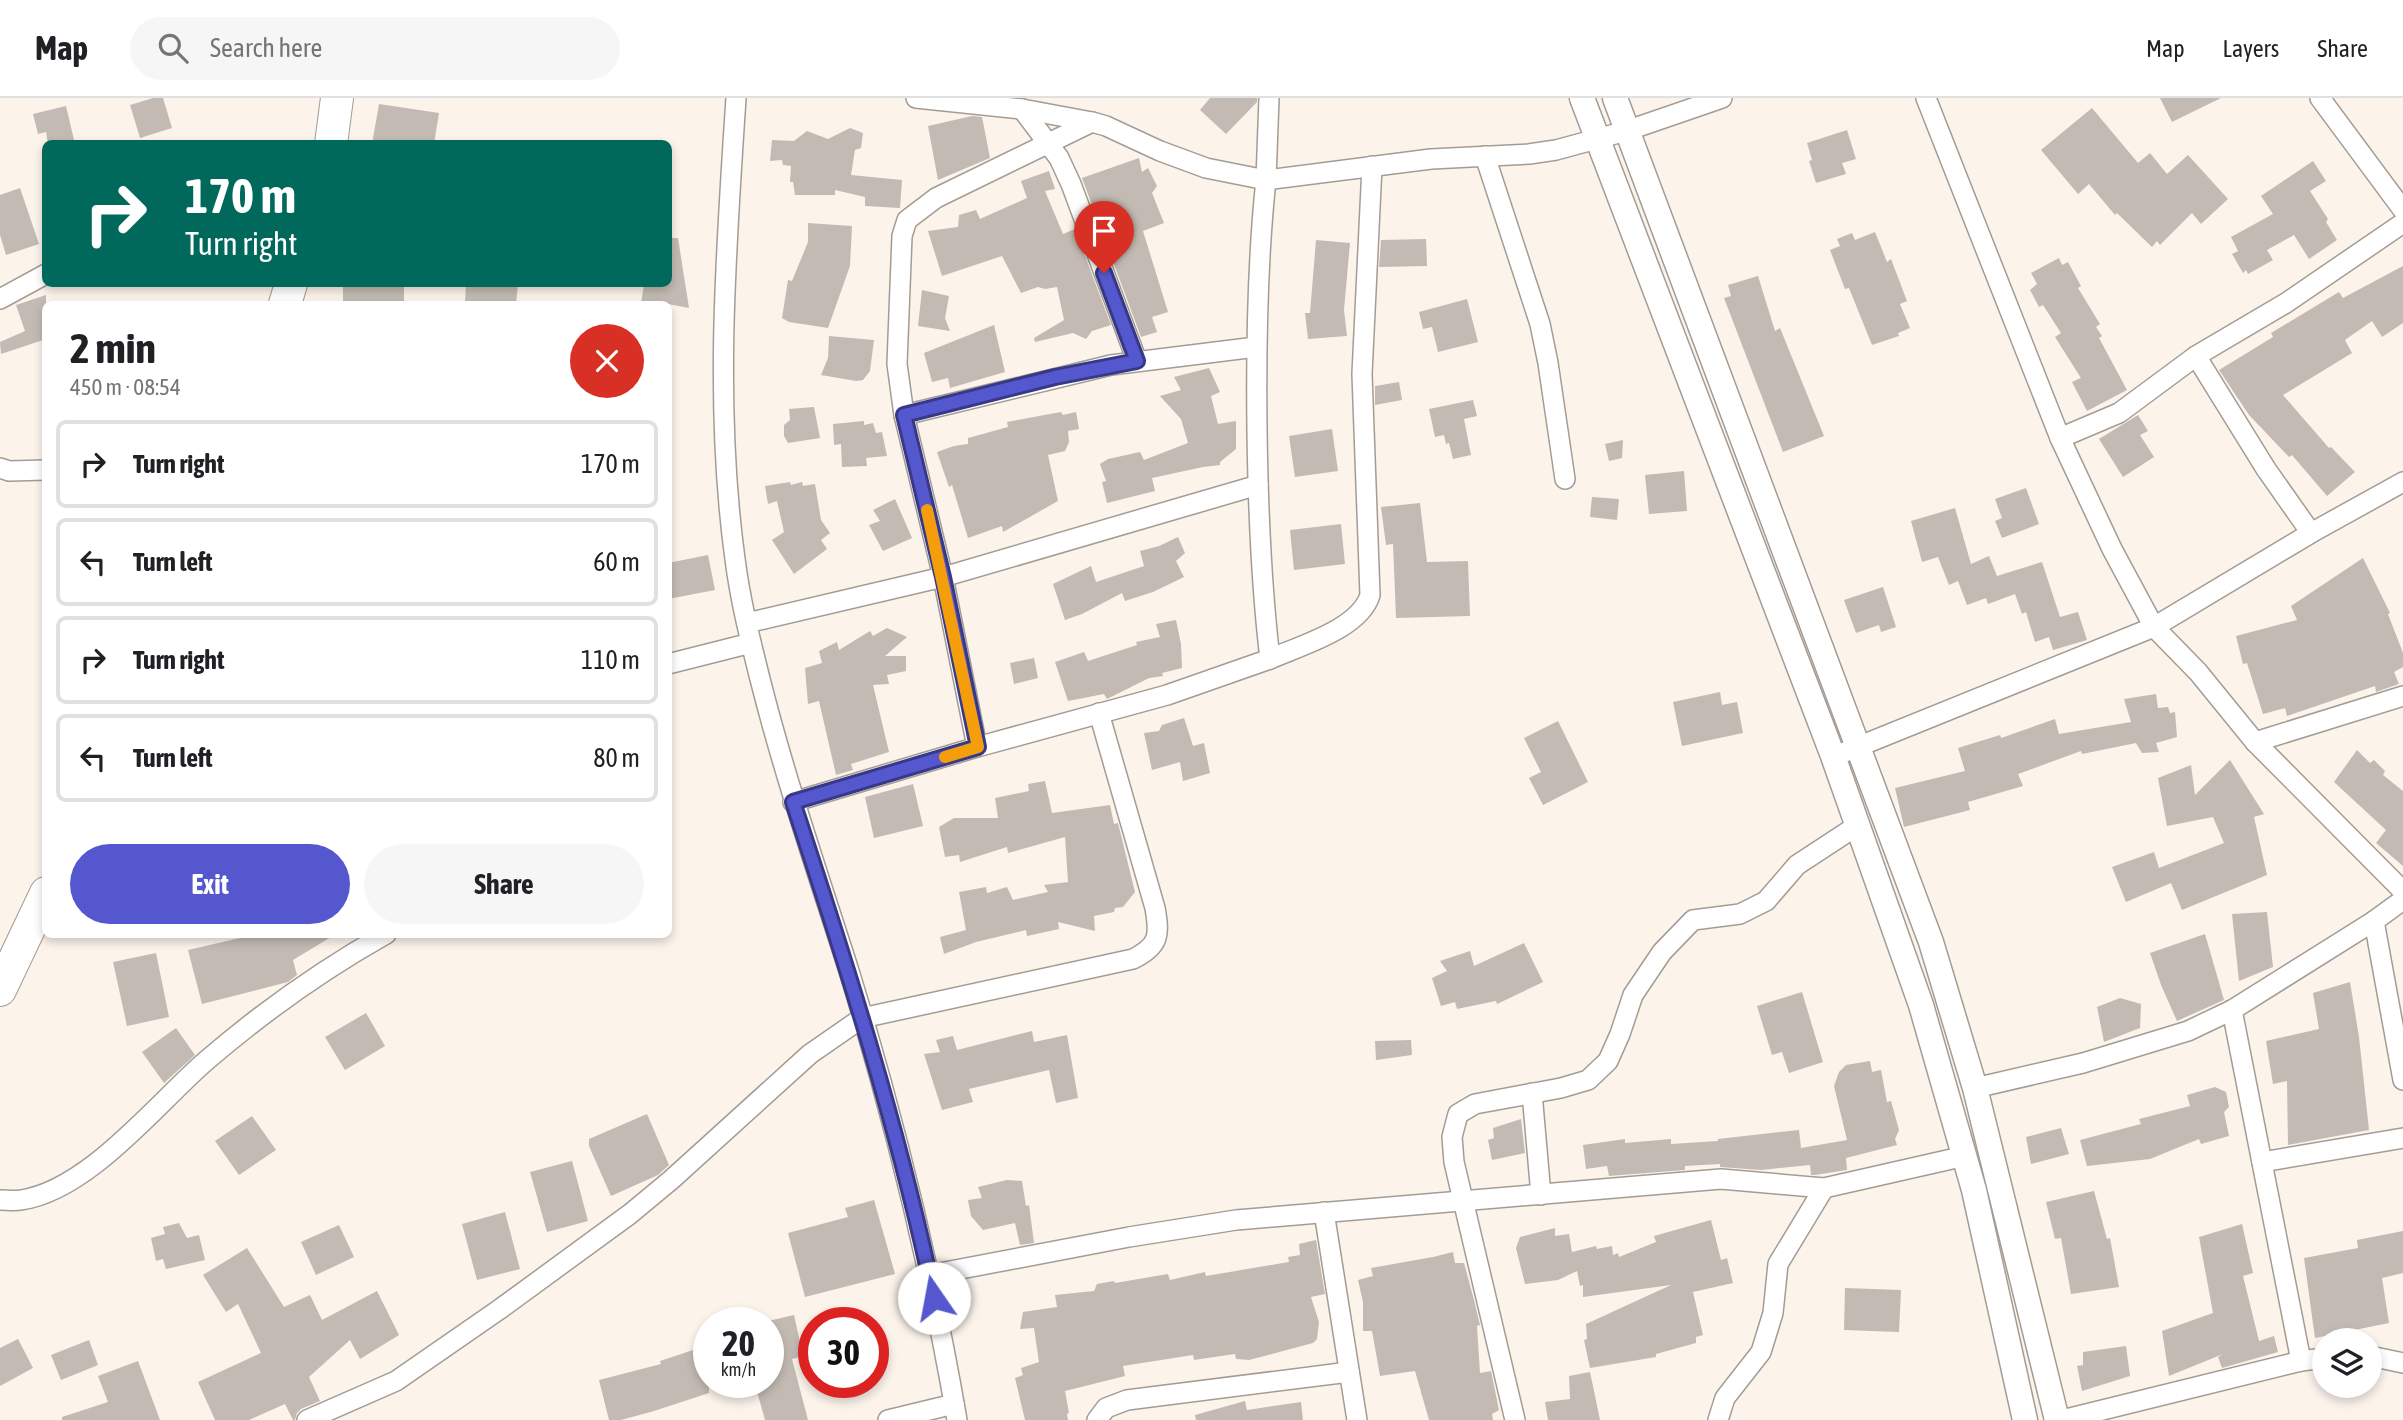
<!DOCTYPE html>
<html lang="en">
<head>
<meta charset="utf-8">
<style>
	body { margin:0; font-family:"Asap Condensed",sans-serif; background:#f6f6f6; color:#202124; height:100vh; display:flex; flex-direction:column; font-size:26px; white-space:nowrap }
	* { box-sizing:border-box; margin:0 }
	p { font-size:23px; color:#757577 }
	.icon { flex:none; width:38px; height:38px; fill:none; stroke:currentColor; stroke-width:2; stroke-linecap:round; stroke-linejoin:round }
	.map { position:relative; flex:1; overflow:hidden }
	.sheet { position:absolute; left:42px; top:203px; width:630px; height:637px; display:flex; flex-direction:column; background:#fff; border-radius:10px; box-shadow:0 4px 10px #0003 }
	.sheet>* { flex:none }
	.guide { position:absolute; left:42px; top:42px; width:630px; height:147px; border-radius:10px; box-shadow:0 4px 10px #0003; background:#00695c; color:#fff; overflow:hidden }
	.tools { position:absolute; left:2312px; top:1230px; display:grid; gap:14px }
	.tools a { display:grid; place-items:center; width:70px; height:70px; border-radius:50%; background:#fff; box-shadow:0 4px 10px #0003; font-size:35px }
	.speed { position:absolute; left:693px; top:1209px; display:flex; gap:14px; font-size:35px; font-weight:700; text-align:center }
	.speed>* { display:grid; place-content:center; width:91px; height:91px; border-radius:50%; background:#fff; box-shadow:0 4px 10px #0003; line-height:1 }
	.speed small { font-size:18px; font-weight:400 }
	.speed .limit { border:10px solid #d22; background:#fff; color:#111 }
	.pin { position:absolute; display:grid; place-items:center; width:60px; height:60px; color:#fff; margin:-72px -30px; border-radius:50% 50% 50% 0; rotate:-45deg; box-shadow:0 0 7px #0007 }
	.pin .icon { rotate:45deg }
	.me { position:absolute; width:77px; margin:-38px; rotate:348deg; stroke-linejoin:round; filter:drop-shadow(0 0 5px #0008) }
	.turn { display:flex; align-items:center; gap:24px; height:147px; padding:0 28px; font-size:32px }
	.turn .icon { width:91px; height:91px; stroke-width:2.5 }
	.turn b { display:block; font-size:49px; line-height:60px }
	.round { display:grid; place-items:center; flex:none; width:74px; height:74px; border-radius:37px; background:#f6f6f6 }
	.overview { display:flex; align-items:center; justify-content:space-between; height:119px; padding:0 28px }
	h1 { font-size:42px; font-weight:700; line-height:52px }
	.primary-button { display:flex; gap:14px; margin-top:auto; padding:14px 28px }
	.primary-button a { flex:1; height:80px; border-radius:42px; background:#5457ce; color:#fff; font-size:28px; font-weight:700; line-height:80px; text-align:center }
	.primary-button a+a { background:#f6f6f6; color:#202124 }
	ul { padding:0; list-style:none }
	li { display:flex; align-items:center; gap:21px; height:88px; margin:0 14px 10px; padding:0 14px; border:4px solid #e0e0e0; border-radius:10px }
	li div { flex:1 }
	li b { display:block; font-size:26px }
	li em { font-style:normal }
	header { display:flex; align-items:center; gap:42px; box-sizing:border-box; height:98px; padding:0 35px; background:#fff; border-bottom:2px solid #e0e0e0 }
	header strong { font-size:33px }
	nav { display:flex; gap:38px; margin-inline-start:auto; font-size:24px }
	.search { width:490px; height:63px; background:#f6f6f6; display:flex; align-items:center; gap:18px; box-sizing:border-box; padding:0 24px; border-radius:38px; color:#757577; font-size:26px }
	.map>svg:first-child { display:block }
</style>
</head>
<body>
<header>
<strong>Map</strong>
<div class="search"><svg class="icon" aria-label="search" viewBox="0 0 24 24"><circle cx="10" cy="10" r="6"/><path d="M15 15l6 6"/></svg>Search here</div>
<nav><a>Map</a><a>Layers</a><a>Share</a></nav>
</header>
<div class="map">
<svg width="2403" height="1322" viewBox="0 0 2403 1322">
	<rect width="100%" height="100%" fill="#fcf3eb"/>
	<g fill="#c3bbb3">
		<path d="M153,0h10l9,30 -32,10 -10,-33z"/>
		<path d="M1210,0h47v4l-31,32 -26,-24z"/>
		<path d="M2160,0h61l-49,24z"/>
		<path d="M379,6l60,9 -5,31h-62z"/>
		<path d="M66,8l9,38h-27l-2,-12 -8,2 -5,-20z"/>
		<path d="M2092,10l46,55 12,-10 17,21 21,-19 40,44 -27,25 -9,-11 -32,32 -3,-4 -5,6 -35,-34 -2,2 -26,-31 -11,10 -37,-44z"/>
		<path d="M972,18l10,1 8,41 -52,22 -10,-54z"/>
		<path d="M850,30l13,5 -2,15 -6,2 -4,25 51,5 -2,28 -35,-2v-9l-30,-7v5h-40l-2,-13h-3l1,-16 -8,-1 -1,-5 -12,1 2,-21 22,1 13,-10 21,8z"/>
		<path d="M1847,32l9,29 -14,4 4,11 -30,9 -7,-22 3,-1 -5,-17z"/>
		<path d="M1139,60l3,14 6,-4 9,18 -5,7 12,30 -21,8 25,81 -16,5 5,15 -16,5 -59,-159z"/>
		<path d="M2313,63l13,20 -16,10 18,28 -2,3 11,18 -28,19 -15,-24 -27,15 6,10 -25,14 -2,-4 -3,3 -11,-19 6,-3 -7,-14 42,-23 -12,-18z"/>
		<path d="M1049,73l6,18 -10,2 18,43 12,-5 36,96 -19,6 -6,8 -13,-6 -38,9 -1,-4 30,-18 -7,-33 -12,2 -7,-2 -17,6 -19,-37 -60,20 -14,-45 30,-4 1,-12 17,-5 4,9 47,-21 -6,-17z"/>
		<path d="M20,90l19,56 -33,11 -6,-20v-40z"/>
		<path d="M808,125l44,3 -2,40 -22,62 -39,-6 -7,-4 6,-38 4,1 16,-39z"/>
		<path d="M1875,134l12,30 4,-3 16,42 -7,3 10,24 -12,5 1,3 -27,9 -23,-57 -4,1 -15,-39 10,-4 -3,-7 15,-6 3,7z"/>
		<path d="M668,140h10l11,70 -21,-4h-27l3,-20h24z"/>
		<path d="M1426,141l1,27 -48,1 2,-27z"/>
		<path d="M1316,142l34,3 -6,67 3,26 -39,3 -3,-26h5z"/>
		<path d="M2059,160l3,7 6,-3 13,24 -3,2 22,36 -4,3 6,9 -3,2 28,52 -40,21 -15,-29 9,-4 -26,-41 6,-4 -18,-28 -4,2 -9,-17 7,-6 -6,-11z"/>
		<path d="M2403,168v57l-21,14 -10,-16 -27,19 7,13 -69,42 46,53 2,-1 24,25 -28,24 -35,-41 -3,2 -40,-42 -30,-45 54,-33 -2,-4 68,-41 4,6z"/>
		<path d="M1758,178l17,55 5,-3 44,108 -41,16 -59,-154 7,-2 -3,-11z"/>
		<path d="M343,186l61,1v19h-61z"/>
		<path d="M466,186h52l-2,20h-51z"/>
		<path d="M922,192l27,6 -4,22 5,13 -32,-5z"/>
		<path d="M46,197v44l-45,15 -1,-12 25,-11 -9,-26z"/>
		<path d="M1467,201l11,43 -40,10 -6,-25 -9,2 -4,-17z"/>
		<path d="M994,227l11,47 -55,16 -2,-10 -16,4 -8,-29z"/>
		<path d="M829,238l45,4 -4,31 -7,9 -7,1 -35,-6 7,-17z"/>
		<path d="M1209,270l11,24 -9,4 7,28 18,-3v28l-16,13v3l-17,2 -51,11 3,13 -48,12 -5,-21 4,-1 -6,-17 8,-5 32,-7 4,8 44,-17 -7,-24 -21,-23 21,-6 -7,-13z"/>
		<path d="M1399,284l3,18 -27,5v-19z"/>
		<path d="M1473,302l4,16 -13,3 7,36 -18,4 -4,-16 -3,1 -2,-9 -9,2 -6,-28z"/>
		<path d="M814,309l6,31 -32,5 -4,-7v-11l6,-5 -1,-11z"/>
		<path d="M1061,314l2,3 13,-3 3,17 -11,2 1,11 -4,9 -17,4 10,46 -55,31 -1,-6 -34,12 -16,-53 -3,2 -12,-35 17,-6 14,-2v-6l40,-11 -1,-5z"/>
		<path d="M2138,317l10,16 -8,4 14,22 -31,20 -24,-38z"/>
		<path d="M864,323v4l9,-2 3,10 6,-1 5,24 -21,2 1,8 -25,1 -1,-23 -7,1 -1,-21z"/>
		<path d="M1332,331l6,42 -43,6 -6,-41z"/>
		<path d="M1623,342l-1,18 -13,3 -4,-17z"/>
		<path d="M1684,373l3,40 -38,3 -4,-39z"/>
		<path d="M790,384l1,3 11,-3 1,4 12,-2 6,36 9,13 -9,7 6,9 -33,25 -22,-34 12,-8 -7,-31 -9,3 -3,-18z"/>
		<path d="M2026,390l13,36 -37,14 -7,-17 7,-3 -7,-19z"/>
		<path d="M1592,399l27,2 -2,21 -27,-3z"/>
		<path d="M895,401l17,39 -29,13 -14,-26 11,-4 -7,-11z"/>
		<path d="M1420,405l7,59 41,-1 2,55 -74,2 -3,-74 -7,1 -5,-38z"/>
		<path d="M1955,410l16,56 18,-8 8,20 45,-14 18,55 18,-5 9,28 -34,10 -4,-13 -14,5 -9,-30 -4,2 -7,-20 -27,10 -2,-6 -19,7 -9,-24 -9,4 -11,-28 -16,5 -11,-41z"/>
		<path d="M1341,426l4,40 -51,6 -4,-40z"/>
		<path d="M1178,439l7,16 -9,8 8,16 -31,15 -28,9 -3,-8 -40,21 -17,6 -12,-36 38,-18 5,16 48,-16 -4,-15 19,-5z"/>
		<path d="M708,457l7,35 -47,9v-36z"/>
		<path d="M2363,460l27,55 -2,1 15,39v14l-9,5 5,12 -23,8 -1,-6 -88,30 -2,-8 -22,6 -16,-51 -4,1 -7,-28 61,-16 -6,-14z"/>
		<path d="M1883,489l13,40 -15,5 -2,-7 -23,8 -12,-33z"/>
		<path d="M1176,522l5,24 1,24 -20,5 1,3 -14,2 -42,21 -3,-5 -36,7 -13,-39 29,-10 4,9 49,-16 -1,-3 24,-5 -4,-13z"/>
		<path d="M887,530l20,9 -22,19h21v15l-19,4 2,9 -16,1 16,67 -38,12 2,6 -17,5 -17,-74 -11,3 -3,-36 17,-5 -3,-12 18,-9 2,8 31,-19 3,5z"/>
		<path d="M1034,560l4,20 -24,6 -4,-21z"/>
		<path d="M1720,594l2,13 15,-3 6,31 -61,13 -9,-44z"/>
		<path d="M2156,596l2,14 10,-1 2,6 5,-1 2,25 -21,6 3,9 -17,1 -6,-10 -54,11 -1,-3 -63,23 5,12 -55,16 2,8 -66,17 -9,-39 70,-17 -7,-23 42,-13 1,3 54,-19 4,15 72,-12 -7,-23z"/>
		<path d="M1184,620l9,28 11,-3 6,30 -27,8 -3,-19 -28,8 -8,-37 15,-2 3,-6z"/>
		<path d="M1558,623l30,61 -45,23 -14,-27 12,-6 -17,-34z"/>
		<path d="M2357,652l13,13 4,-3 11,11 -2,4 20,16v75l-27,-23 10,-13 -52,-48z"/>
		<path d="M2230,662l34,54 -10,3 13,58 -85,35 -11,-27 -45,19 -14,-35 42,-15 5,16 65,-25 -11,-26 -46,9 -9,-48 33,-13 4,30z"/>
		<path d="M1045,683l7,32 58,-8 4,19 4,-1 17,69 -12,15 -8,1 -1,4 -20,4 1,15 -37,-9 1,7 -32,7 -1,-6 -50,12 -32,12 -4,-17 26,-7 -7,-38 27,-5 1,6 20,-6 6,13 35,-8 -4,-7 24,-3 -3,-45 -57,16 -1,-6 -47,15 -1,-7 -14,2 -6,-30 15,-9h44l-3,-20 34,-7 -1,-7z"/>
		<path d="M913,686l10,42 -49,12 -9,-41z"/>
		<path d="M2267,814l6,55 -34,14 -7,-67z"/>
		<path d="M257,836h79l-43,26 4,15 -9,7 -86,22 -14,-54z"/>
		<path d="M2205,836l19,66 -47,21 -16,-36 -11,-32z"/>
		<path d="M1524,845l19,39 -46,22 -1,-3 -39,8 -2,-7 -14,4 -9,-28 15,-7 -7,-10 30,-10 4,15z"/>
		<path d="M156,855l13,64 -42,9 -14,-64z"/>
		<path d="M2350,884l9,55 10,93 -81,15 -1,-64 -14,3 -7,-43 53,-12 -6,-36z"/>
		<path d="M1802,894l21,70 -34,11 -7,-21 -10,3 -15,-49z"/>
		<path d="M2120,900l21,6 -1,24 -36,14 -7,-35z"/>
		<path d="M366,915l19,33 -40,24 -20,-33z"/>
		<path d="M176,930l19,27 -31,28 -22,-31z"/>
		<path d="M1032,933l2,11 33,-7 11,63 -22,5 -7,-33 -80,19 4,13 -31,8 -18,-56 16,-2 -4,-12 17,-4 4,14z"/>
		<path d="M1411,942l1,15 -36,5 -1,-19z"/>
		<path d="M1870,963l2,11 9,-2 6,32 4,-1 8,29 -4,9 2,6 -51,13 1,12 -32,5h-4l-1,-10 -49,5 -41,-3v-3l-35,2v4l-76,6 -2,-10 -21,3 -3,-24 42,-6v4l46,-4v5l47,-3v-2l81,-9 2,18 46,-8 -13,-54 5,-14 7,-7z"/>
		<path d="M2215,989l11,5 3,15 -5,5 5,24 -28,8 -2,-5 -49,20 -63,7 -7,-26 61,-16 -2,-5 51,-13 -3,-11z"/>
		<path d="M647,1016l22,51 -11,10 -47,21 -22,-50v-7z"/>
		<path d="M252,1018l24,34 -37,25 -24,-34z"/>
		<path d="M1521,1021l4,34 -33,7 -4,-20 6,-2 -1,-10z"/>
		<path d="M2061,1030l8,26 -38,10 -5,-27z"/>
		<path d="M572,1063l16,60 -41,11 -17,-60z"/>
		<path d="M1007,1082l15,1 4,25 3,-1 5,38 -14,2 -5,-22 -32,7 -12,-14 -3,-16 14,-2 -4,-11z"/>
		<path d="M2094,1093l13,48 3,-1 9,49 -48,7 -10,-56 -6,1 -9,-37z"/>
		<path d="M874,1102l21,74 -90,23 -17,-64 60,-16 -3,-9z"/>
		<path d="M505,1114l15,57 -43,11 -15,-56z"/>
		<path d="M1711,1122l10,40 6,-2 6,25 -40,9 10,43 -7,2v6l-40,11v3l-66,11 -6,-28 3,-1 -1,-15 85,-39 -88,12v-12l-3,1 -3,-15 -19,9 -33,4 -9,-36 4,-11 35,-9v8l14,-2 3,18 24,-6 1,3 15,-3 1,9 5,-2 1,4 37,-15 -2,-6z"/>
		<path d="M179,1125l8,15 12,-3 6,25 -39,9 -3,-10 -7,2 -5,-23 14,-4 -2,-7z"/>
		<path d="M2242,1126l11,49 -10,3 16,65 15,-5 4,16 -56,16 -4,-11 5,-3 -54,22 -7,-45 51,-18 -14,-76z"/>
		<path d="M339,1127l15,32 -38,18 -15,-33z"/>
		<path d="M2403,1133v42l-21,5 7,45 -74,15 -11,-80 54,-10 -1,-8z"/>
		<path d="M1316,1142l9,54 -14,3 8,25 -2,17 -4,4 -64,17 -13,-1 -1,-5 -41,6 -1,-5 -70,11 2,10 -60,15 4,22 -2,1 1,6h-43l-10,-42 8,-3 -2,-7 18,-6 -5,-34 -14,1 3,-17 34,-5 -2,-12 39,-4 3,-7 17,-3 1,2 53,-9 2,6 35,-8 1,4 83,-14 -1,-5 12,-2 -1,-11z"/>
		<path d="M247,1150l37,59 26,-12 12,25 55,-29 22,44 -39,24 -10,-19 -41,37 11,24 -19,8 -4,4 -2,7h-2l-8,-16 -36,16h-34l-17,-38 63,-29 -23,-49 -12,8 -23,-37z"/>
		<path d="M1453,1154l2,11h9l10,37 6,25 -3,1 3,47 11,-2 8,39 -7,4 1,6h-64l-14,-49 -35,5 -8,-45h-9v-29l-5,-22 15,-4 -2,-8 62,-11z"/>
		<path d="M1845,1190l56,2 -2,42 -55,-2z"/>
		<path d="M794,1217l9,41 -11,3 16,61h-43l-9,-32 12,-3v-64z"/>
		<path d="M18,1241l15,29 -33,18v-38z"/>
		<path d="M89,1242l9,25 -37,15 -10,-25z"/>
		<path d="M2126,1248l4,30 -48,15 -5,-25 6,-1v-13z"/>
		<path d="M702,1249l7,20v26l-55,18 -33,9h-12l-10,-40 62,-16 -1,-3z"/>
		<path d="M138,1263l22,59h-98v-3l46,-15 -10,-26z"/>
		<path d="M1590,1274l10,48h-52l-3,-18 25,-3 -1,-23z"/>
		<path d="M1245,1303l2,9 54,-8 2,18h-107l-1,-5z"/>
	</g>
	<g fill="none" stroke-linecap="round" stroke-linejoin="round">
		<defs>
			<g id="minor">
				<path d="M736,0c-10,153 -22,308 -1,461 5,40 15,80 25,120 25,99 58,195 89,292 45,147 82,298 108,449"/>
				<path d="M916,0l106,11 70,13 14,4 54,25 46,17 60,12 3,-82"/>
				<path d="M1926,0l134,340 52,111 42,78 44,45 57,70 148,149"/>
				<path d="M2320,0l83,112"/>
				<path d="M1022,11l37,49 12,26 66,177"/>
				<path d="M1485,58l55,168 8,39 17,116"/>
				<path d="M0,201l46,-25"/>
				<path d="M2196,258l70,113 45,64"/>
				<path d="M904,317l207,-50 145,-18"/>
				<path d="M2060,340l59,-25 77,-57 90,-53 117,-80"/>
				<path d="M0,370l9,3 37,-1"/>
				<path d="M747,525l196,-46 315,-92"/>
				<path d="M1270,561c29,-13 90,-30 100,-64l-8,-221 10,-208"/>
				<path d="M668,566l83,-21"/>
				<path d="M2255,644l148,-46"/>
				<path d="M977,649l-34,-170 -39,-162 -7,-51 5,-128 5,-16 29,-22 156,-76"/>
				<path d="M1845,654l309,-125 157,-94 92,-51"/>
				<path d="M793,704l184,-55 190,-52 103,-36c-9,-76 -12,-152 -13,-229 -1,-84 0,-167 9,-250l165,-21 98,-5 27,-4 70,-19 96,-33"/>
				<path d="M2374,823l29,159"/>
				<path d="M2232,912l69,351"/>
				<path d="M1975,990l108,-25 105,-32 44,-21 142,-89 29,-21"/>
				<path d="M1532,995l9,102"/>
				<path d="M2262,1064l141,-24"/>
				<path d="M0,1102c7,0 15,1 21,0 68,-10 136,-97 186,-140 56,-48 115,-90 179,-126"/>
				<path d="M1324,1114l33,208"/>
				<path d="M929,1177l200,-38 107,-17 485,-41 103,9 141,-32"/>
				<path d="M2370,1258l33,7"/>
				<path d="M307,1322l89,-39 104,-72 130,-95 41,-34 139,-126 52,-36 271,-59c26,-13 27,-23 22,-51l-56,-195"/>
				<path d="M888,1322l66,-16"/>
				<path d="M1097,1322l9,-12 21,-8 222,-28"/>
				<path d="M1515,1322l-61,-258 -2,-25 6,-23 17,-10 86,-16 27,-8 20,-19 12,-27 13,-39 29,-43 31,-32 47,-6 26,-13 31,-36 61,-40"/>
				<path d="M1718,1322l7,-22 36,-46 12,-39 5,-49 46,-76"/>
				<path d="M2062,1322l239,-59 23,-3"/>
			</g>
			<g id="tertiary">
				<path d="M1582,0l251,658 88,249 53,185 51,230"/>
				<path d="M1615,0l316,844 44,146 82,332"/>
			</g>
			<g id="primary">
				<path d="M331,46l6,-46"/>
				<path d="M285,206l6,-20"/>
				<path d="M0,892l46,-97"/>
			</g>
		</defs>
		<use href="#minor" stroke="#a49c94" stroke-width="22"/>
		<use href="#tertiary" stroke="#a49c94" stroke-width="27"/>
		<use href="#primary" stroke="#a49c94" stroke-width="34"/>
		<use href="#minor" stroke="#fff" stroke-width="19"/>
		<use href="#tertiary" stroke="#fff" stroke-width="24"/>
		<use href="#primary" stroke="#fff" stroke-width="32"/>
	</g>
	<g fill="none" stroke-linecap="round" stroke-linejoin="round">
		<defs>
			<path id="route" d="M934,1200c-35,-168 -87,-332 -141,-496l185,-55 -35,-170 -39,-162 151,-38 82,-16 -33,-88"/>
		</defs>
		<use href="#route" stroke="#373986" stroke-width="18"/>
		<use href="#route" stroke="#5457ce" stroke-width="12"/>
		<path stroke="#f59e0b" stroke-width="12" d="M927,412l51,237 -33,10"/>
	</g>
</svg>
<div class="tools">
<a><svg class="icon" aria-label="layers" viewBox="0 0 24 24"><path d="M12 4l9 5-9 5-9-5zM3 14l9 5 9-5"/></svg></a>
</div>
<div class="speed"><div>20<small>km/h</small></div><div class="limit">30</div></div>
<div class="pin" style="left:1104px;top:175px;background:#d93025"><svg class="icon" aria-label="arrive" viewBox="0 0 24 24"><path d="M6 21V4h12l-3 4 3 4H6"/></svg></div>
<svg class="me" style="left:934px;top:1200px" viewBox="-20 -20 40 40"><circle r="19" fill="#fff"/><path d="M0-13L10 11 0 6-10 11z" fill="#5457ce"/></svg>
<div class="guide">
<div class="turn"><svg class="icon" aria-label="right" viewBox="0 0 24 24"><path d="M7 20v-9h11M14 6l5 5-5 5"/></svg><div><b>170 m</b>Turn right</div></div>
</div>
<section class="sheet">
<div class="overview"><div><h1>2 min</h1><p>450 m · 08:54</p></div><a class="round" style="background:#d93025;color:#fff"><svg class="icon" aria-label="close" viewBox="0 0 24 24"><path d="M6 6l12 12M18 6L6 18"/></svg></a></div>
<ul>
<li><svg class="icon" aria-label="right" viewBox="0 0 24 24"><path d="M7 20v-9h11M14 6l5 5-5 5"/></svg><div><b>Turn right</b></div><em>170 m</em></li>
<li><svg class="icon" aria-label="left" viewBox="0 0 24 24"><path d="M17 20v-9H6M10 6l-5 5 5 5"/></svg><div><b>Turn left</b></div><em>60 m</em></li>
<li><svg class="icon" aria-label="right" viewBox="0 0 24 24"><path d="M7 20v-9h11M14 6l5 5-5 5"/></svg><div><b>Turn right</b></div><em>110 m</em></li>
<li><svg class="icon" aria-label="left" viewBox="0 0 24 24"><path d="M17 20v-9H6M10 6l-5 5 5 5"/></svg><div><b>Turn left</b></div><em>80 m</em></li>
</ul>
<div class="primary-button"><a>Exit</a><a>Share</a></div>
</section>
</div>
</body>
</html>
